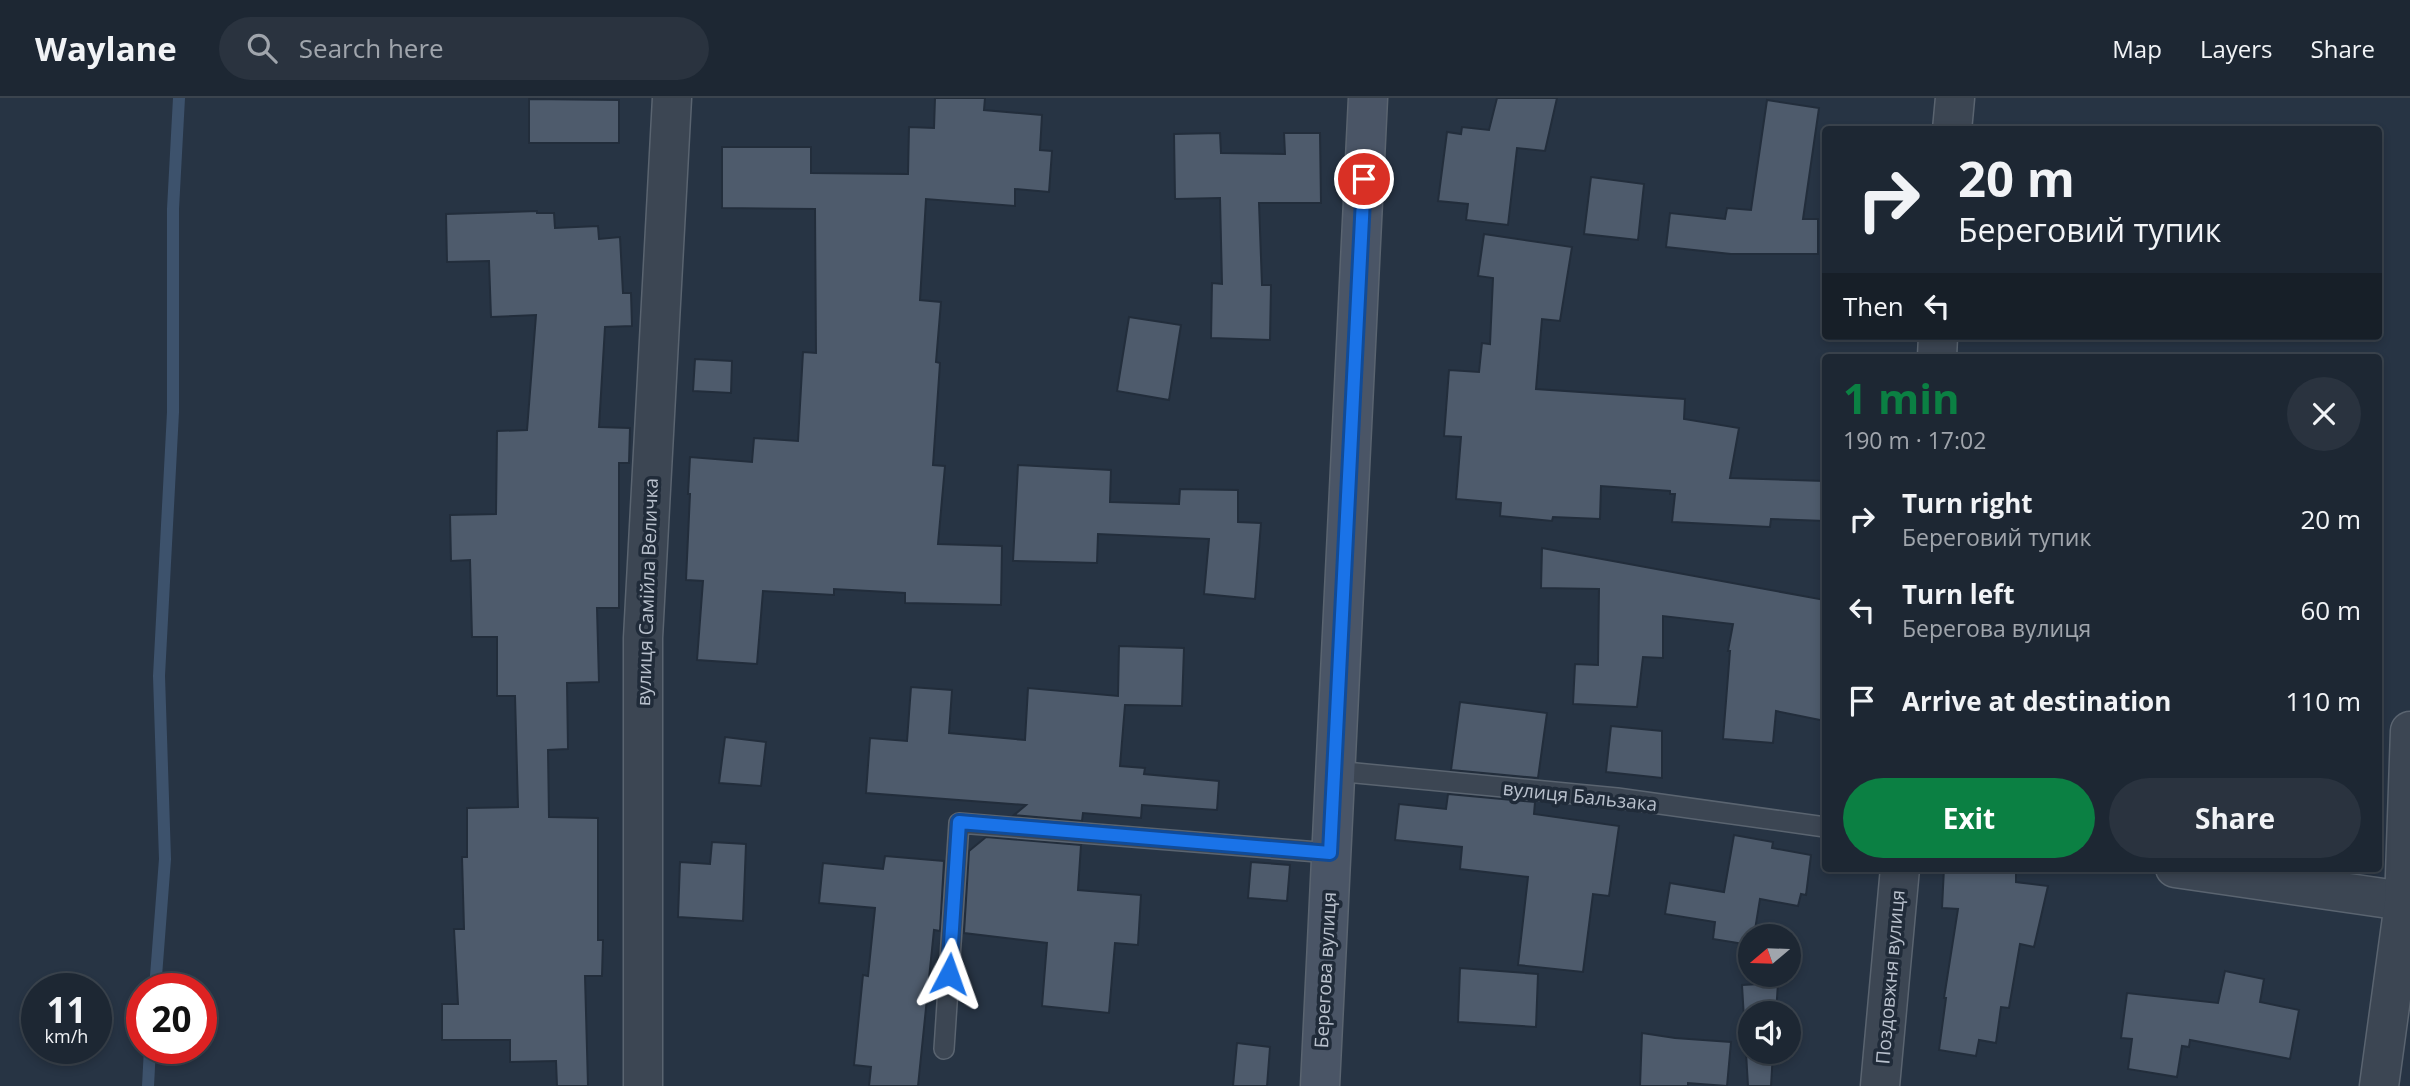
<!DOCTYPE html>
<html lang="en">
<head>
<meta charset="utf-8">
<style>
	body { margin:0; font-family:"Open Sans",sans-serif; background:#2a333f; color:#f1f3f6; height:100vh; display:flex; flex-direction:column; font-size:26px; white-space:nowrap }
	* { box-sizing:border-box; margin:0 }
	p { font-size:23px; color:#a0a5ac }
	.icon { flex:none; width:38px; height:38px; fill:none; stroke:currentColor; stroke-width:2; stroke-linecap:round; stroke-linejoin:round }
	.map { position:relative; flex:1; overflow:hidden }
	.drawer { position:absolute; left:1822px; top:256px; width:560px; height:518px; display:flex; flex-direction:column; background:#1d2733; border-radius:7px; box-shadow:0 4px 10px #0003,0 0 0 2px #3b444e }
	.drawer>* { flex:none }
	.banner { position:absolute; left:1822px; top:28px; width:560px; height:214px; border-radius:7px; box-shadow:0 4px 10px #0003,0 0 0 2px #3b444e; background:#1d2733; color:#f1f3f6; overflow:hidden }
	.needle { width:46px; rotate:251deg }
	.controls { position:absolute; left:1738px; top:826px; display:grid; gap:14px }
	.controls a { display:grid; place-items:center; width:63px; height:63px; border-radius:50%; background:#1d2733; box-shadow:0 4px 10px #0003,0 0 0 2px #3b444e; font-size:35px }
	.speed { position:absolute; left:21px; top:875px; display:flex; gap:14px; font-size:35px; font-weight:700; text-align:center }
	.speed>* { display:grid; place-content:center; width:91px; height:91px; border-radius:50%; background:#1d2733; box-shadow:0 4px 10px #0003,0 0 0 2px #3b444e; line-height:1 }
	.speed small { font-size:18px; font-weight:400 }
	.speed .limit { border:10px solid #d22; background:#fff; color:#111 }
	.pin { position:absolute; display:grid; place-items:center; width:60px; height:60px; color:#fff; margin:-30px; border:4px solid #fff; border-radius:50%; box-shadow:0 2px 7px #0007 }
	.me { position:absolute; width:77px; margin:-38px; rotate:4deg; stroke-linejoin:round; filter:drop-shadow(0 0 5px #0008) }
	.turn { display:flex; align-items:center; gap:24px; height:147px; padding:0 21px; font-size:32px }
	.turn .icon { width:91px; height:91px; stroke-width:2.5 }
	.turn b { display:block; font-size:49px; line-height:60px }
	.then { display:flex; align-items:center; height:66px; padding:0 21px; background:#0003; gap:14px; font-size:26px }
	.round { display:grid; place-items:center; flex:none; width:74px; height:74px; border-radius:37px; background:#2a333f }
	.overview { display:flex; align-items:center; justify-content:space-between; height:119px; padding:0 21px }
	h1 { font-size:42px; font-weight:700; line-height:52px; color:#0b8043 }
	.button { display:flex; gap:14px; margin-top:auto; padding:14px 21px }
	.button a { flex:1; height:80px; border-radius:42px; background:#0b8043; color:#fff; font-size:28px; font-weight:700; line-height:80px; text-align:center }
	.button a+a { background:#2a333f; color:#f1f3f6 }
	ul { padding:0; list-style:none }
	li { display:flex; align-items:center; gap:21px; height:91px; padding:0 21px }
	li div { flex:1 }
	li b { display:block; font-size:26px }
	li em { font-style:normal }
	header { display:flex; align-items:center; gap:42px; box-sizing:border-box; height:98px; padding:0 35px; background:#1d2733; border-bottom:2px solid #3b444e }
	header strong { font-size:33px }
	nav { display:flex; gap:38px; margin-inline-start:auto; font-size:24px }
	.search { width:490px; height:63px; background:#2a333f; display:flex; align-items:center; gap:18px; box-sizing:border-box; padding:0 24px; border-radius:38px; color:#a0a5ac; font-size:26px }
	.map>svg:first-child { display:block }
</style>
</head>
<body>
<header>
<strong>Waylane</strong>
<div class="search"><svg class="icon" aria-label="search" viewBox="0 0 24 24"><circle cx="10" cy="10" r="6"/><path d="M15 15l6 6"/></svg>Search here</div>
<nav><a>Map</a><a>Layers</a><a>Share</a></nav>
</header>
<div class="map">
<svg width="2410" height="988" viewBox="0 0 2410 988">
	<rect width="100%" height="100%" fill="#273444"/>
	<g fill="none" stroke-linecap="round" stroke-linejoin="round">
		<g stroke="#3d526c" stroke-width="12">
			<path d="M155,891l10,-130 -6,-183 14,-264v-203l6,-111"/>
			<path d="M148,988l2,-38"/>
		</g>
	</g>
	<g fill="#4e5b6c" stroke="#222d3b" stroke-width="2">
		<path d="M935,0h50l-1,12 58,5 -2,35 12,1 -3,41 -34,-3v17l-89,-7 -6,101 21,2 -5,60 4,1 -7,102 12,1 -7,78 64,2 -1,59 -96,-2v-10l-71,-4v6l-71,-4 -6,73 -60,-4 6,-79 -17,-1 4,-86h-2l2,-37 62,5 2,-24 44,3 5,-89 13,1 -1,-144 -93,-1v-61h89v26l97,1 1,-47 25,1z"/>
		<path d="M1497,0h60l-12,53 -28,-3 -9,77 -42,-5 2,-16 -30,-3 9,-69 14,2 1,-7 27,3z"/>
		<path d="M529,1l90,1v43h-90z"/>
		<path d="M1767,2l52,8 -16,111h15v35h-87l-65,-7 4,-34 55,6 2,-11 24,2z"/>
		<path d="M1220,35l1,20 64,1 -1,-21h36l1,70h-62l3,82h9l-1,55 -59,-2 1,-55 10,1 -2,-86 -45,1 -1,-65z"/>
		<path d="M1591,79l53,7 -6,56 -54,-6z"/>
		<path d="M537,113v2h17l1,15 43,-2 1,13 21,-2 3,56h8l1,33 -27,1 -6,100 31,1 -1,35h-10v145h-22l2,74 -32,1 1,66 -20,1 1,67 49,1v122h5l-1,36h-17l3,110h-31l-1,-25 -46,1v-22h-68v-36h16l-4,-75h10l-2,-72h5v-49l51,-1 -3,-111h-18v-59h-25l-2,-77 -19,1 -1,-46 46,-1 1,-83 30,-1 9,-115 -45,2 -2,-56 -42,1 -1,-48z"/>
		<path d="M1484,136l88,13 -12,74 -18,-2 -6,70 149,10 -1,20 55,9 -9,50 95,3v40l-54,-2 -1,8 -98,-5 3,-28h-5v-3l-69,-5 -1,33 -47,-2 -1,4 -52,-5 1,-13 -45,-4 5,-62 -17,-1 5,-66 30,2 3,-29 8,1 3,-66 -15,-2z"/>
		<path d="M1129,219l52,8 -12,75 -52,-9z"/>
		<path d="M695,261l37,2 -1,32 -38,-2z"/>
		<path d="M1018,367l93,5 -1,32 69,2 1,-15 58,1v32l23,1 -6,76 -51,-5 5,-55 -111,-5 -1,29 -84,-2z"/>
		<path d="M1542,450l283,52v121l-49,-10 -3,32 -50,-4 7,-88h-2l5,-27 -70,-8v42l-20,-1 -6,50 -64,-3 2,-40 23,1 1,-76 -58,-1z"/>
		<path d="M1119,548l65,2 -2,58 -57,-1 -5,61 25,2 -1,6 75,7 -2,29 -75,-5 -1,13 -58,-5 -1,8 -68,-6 12,-10 -160,-12 4,-55 37,3 4,-54 41,3 -3,43 76,7 3,-52 90,8z"/>
		<path d="M1460,604l87,11 -9,65 -87,-8z"/>
		<path d="M1611,628l51,5v47l-56,-6z"/>
		<path d="M725,639l41,5 -5,44 -42,-3z"/>
		<path d="M1448,696l87,8 -1,12 85,12 -10,70 -16,-2 -10,78 -65,-7 10,-88 -68,-8 2,-22 -67,-7 4,-36 47,5z"/>
		<path d="M1734,737l39,7 -1,6 39,7 -5,40 -5,-1 -3,12 -38,-7 -6,37h-4v9l-37,-6 2,-17 -50,-8 5,-31 54,9z"/>
		<path d="M986,739l95,8 -3,45 63,5 -3,50 -23,-2 -6,70 -67,-7 5,-63 -83,-10 5,-82z"/>
		<path d="M712,744l34,2 -3,77 -65,-4 2,-55 30,2z"/>
		<path d="M885,758l59,5 -4,70 -6,-1 -16,156h-49l2,-19 -17,-2 9,-90 5,1 7,-68 -56,-5 4,-40 60,6z"/>
		<path d="M1251,764l39,3 -3,36 -39,-3z"/>
		<path d="M1944,770l72,4v10l32,4 -14,61 -14,-3 -11,64 -8,-1 -5,36 -17,-3 -3,16 -37,-6 7,-52h-2l14,-89 -16,-1z"/>
		<path d="M1460,870l78,6 -2,53 -78,-5z"/>
		<path d="M2225,873l39,8 -4,23 39,8 -9,49 -100,-19 -1,7 -7,-1 -5,31 -49,-8 4,-30 -11,-1 6,-45 91,10z"/>
		<path d="M1778,885l-2,30h-26v39h23l-2,34h-23l-6,-101z"/>
		<path d="M1642,935l33,5 56,4 -4,44 -39,-3v3h-48z"/>
		<path d="M1237,945l33,4 -3,39h-34z"/>
	</g>
	<g fill="none" stroke-linecap="round" stroke-linejoin="round">
		<defs>
			<g id="lane">
				<path d="M1335,673l282,27 208,29"/>
				<path d="M944,951l15,-226 371,30"/>
			</g>
			<g id="street">
				<path d="M1952,32l3,-32"/>
				<path d="M1937,259l1,-21"/>
				<path d="M2175,770l235,34"/>
				<path d="M643,988v-448l29,-540"/>
				<path d="M1880,988l20,-218"/>
				<path d="M2379,988l25,-183 6,-172"/>
			</g>
			<path id="secondary" d="M1320,988l48,-988"/>
		</defs>
		<use href="#lane" stroke="#5a6470" stroke-width="22"/>
		<use href="#street" stroke="#5a6470" stroke-width="41"/>
		<use href="#secondary" stroke="#5a6470" stroke-width="41"/>
		<use href="#lane" stroke="#3c4653" stroke-width="19"/>
		<use href="#street" stroke="#3c4653" stroke-width="38"/>
		<use href="#secondary" stroke="#4a5566" stroke-width="38"/>
	</g>
	<g fill="none" stroke-linecap="round" stroke-linejoin="round">
		<defs>
			<path id="route" d="M949,876l10,-152 371,31 34,-674"/>
		</defs>
		<use href="#route" stroke="#114b97" stroke-width="18"/>
		<use href="#route" stroke="#1a73e8" stroke-width="12"/>
	</g>
	<g text-anchor="middle" stroke-width="7" stroke-linejoin="round" paint-order="stroke">
		<g font-size="19" fill="#b9c1cd" stroke="#202b39">
			<text transform="translate(647 494) rotate(-88)" y="7">вулиця Самійла Величка</text>
			<text transform="translate(1580 698) rotate(6)" y="7">вулиця Бальзака</text>
			<text transform="translate(1325 872) rotate(-87)" y="7">Берегова вулиця</text>
			<text transform="translate(1890 879) rotate(-85)" y="7">Поздовжня вулиця</text>
		</g>
	</g>
</svg>
<div class="controls">
<a><svg class="needle" viewBox="-14 -14 28 28"><path d="M0-13l5 13h-10z" fill="#e53935"/><path d="M0 13l5-13h-10z" fill="#a0a5ac"/></svg></a>
<a><svg class="icon" aria-label="sound" viewBox="0 0 24 24"><path d="M4 9h4l5-4v14l-5-4H4zM17 9q2 3 0 6"/></svg></a>
</div>
<div class="speed"><div>11<small>km/h</small></div><div class="limit">20</div></div>
<div class="pin" style="left:1364px;top:81px;background:#d93025"><svg class="icon" aria-label="arrive" viewBox="0 0 24 24"><path d="M6 21V4h12l-3 4 3 4H6"/></svg></div>
<svg class="me" style="left:949px;top:876px" viewBox="-20 -20 40 40"><path d="M0-17L14 15 0 8-14 15z" fill="#1a73e8" stroke="#fff" stroke-width="4"/></svg>
<div class="banner">
<div class="turn"><svg class="icon" aria-label="right" viewBox="0 0 24 24"><path d="M7 20v-9h11M14 6l5 5-5 5"/></svg><div><b>20 m</b>Береговий тупик</div></div>
<div class="then">Then<svg class="icon" aria-label="left" viewBox="0 0 24 24"><path d="M17 20v-9H6M10 6l-5 5 5 5"/></svg></div>
</div>
<section class="drawer">
<div class="overview"><div><h1>1 min</h1><p>190 m · 17:02</p></div><a class="round"><svg class="icon" aria-label="close" viewBox="0 0 24 24"><path d="M6 6l12 12M18 6L6 18"/></svg></a></div>
<ul>
<li><svg class="icon" aria-label="right" viewBox="0 0 24 24"><path d="M7 20v-9h11M14 6l5 5-5 5"/></svg><div><b>Turn right</b><p>Береговий тупик</p></div><em>20 m</em></li>
<li><svg class="icon" aria-label="left" viewBox="0 0 24 24"><path d="M17 20v-9H6M10 6l-5 5 5 5"/></svg><div><b>Turn left</b><p>Берегова вулиця</p></div><em>60 m</em></li>
<li><svg class="icon" aria-label="arrive" viewBox="0 0 24 24"><path d="M6 21V4h12l-3 4 3 4H6"/></svg><div><b>Arrive at destination</b></div><em>110 m</em></li>
</ul>
<div class="button"><a>Exit</a><a>Share</a></div>
</section>
</div>
</body>
</html>
